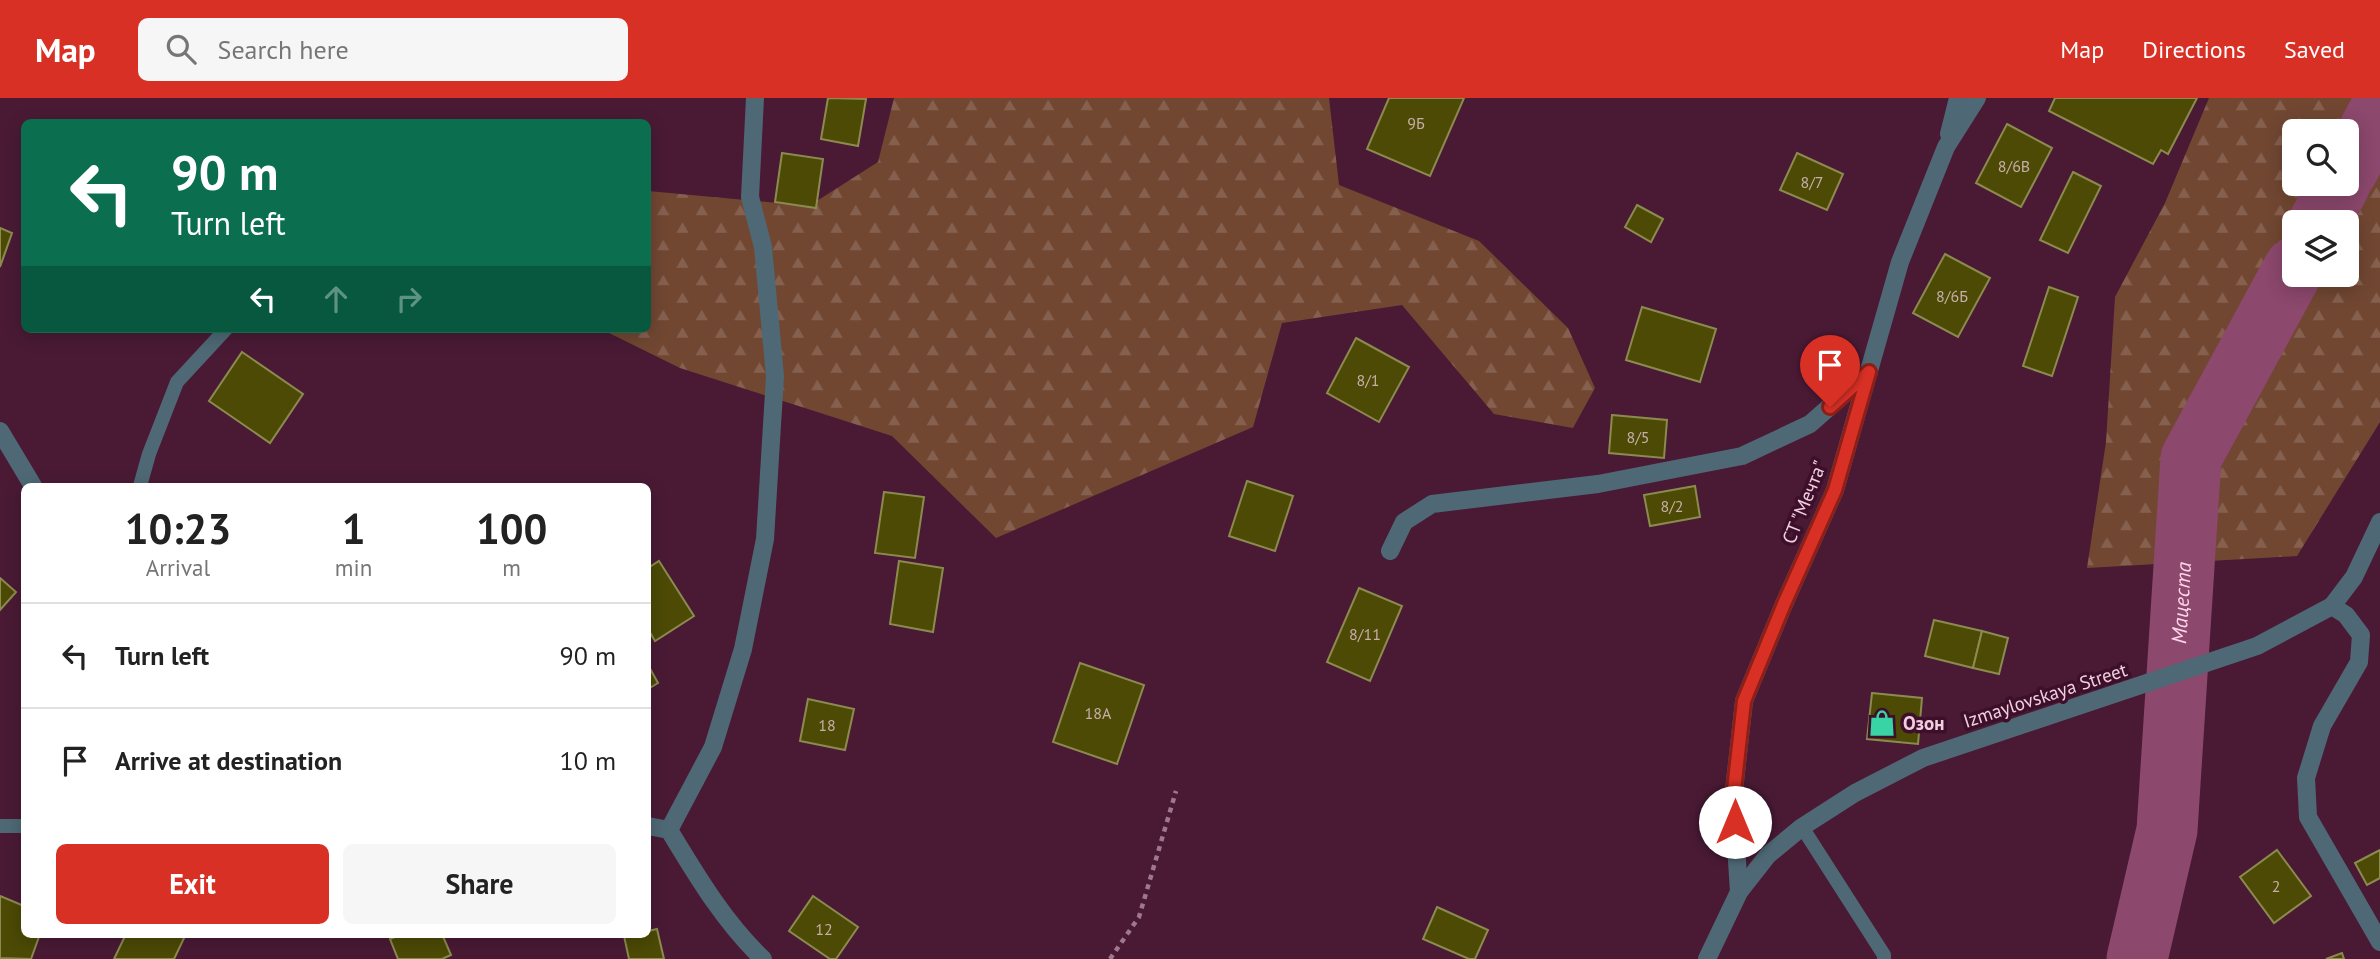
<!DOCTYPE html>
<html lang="en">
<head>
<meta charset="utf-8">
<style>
	body { margin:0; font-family:"PT Sans",sans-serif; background:#f6f6f6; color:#222; height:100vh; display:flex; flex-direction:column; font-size:26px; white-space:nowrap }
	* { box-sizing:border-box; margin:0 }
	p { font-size:23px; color:#767676 }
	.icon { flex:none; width:38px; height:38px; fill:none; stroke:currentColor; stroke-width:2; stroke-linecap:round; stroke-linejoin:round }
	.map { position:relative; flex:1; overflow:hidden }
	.panel { position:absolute; left:21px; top:385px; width:630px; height:455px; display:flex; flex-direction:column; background:#fff; border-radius:10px; box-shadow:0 4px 18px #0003 }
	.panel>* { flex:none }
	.banner { position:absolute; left:21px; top:21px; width:630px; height:214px; border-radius:10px; box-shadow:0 4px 18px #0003; background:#0b6e4f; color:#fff; overflow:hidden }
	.buttons { position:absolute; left:2282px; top:21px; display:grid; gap:14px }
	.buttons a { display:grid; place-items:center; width:77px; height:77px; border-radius:10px; background:#fff; box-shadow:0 4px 18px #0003; font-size:35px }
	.pin { position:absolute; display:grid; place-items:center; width:60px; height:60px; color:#fff; margin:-72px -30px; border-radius:50% 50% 50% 0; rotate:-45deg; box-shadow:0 0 7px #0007 }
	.pin .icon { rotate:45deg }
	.me { position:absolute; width:77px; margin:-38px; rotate:0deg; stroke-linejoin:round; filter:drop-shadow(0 0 5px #0008) }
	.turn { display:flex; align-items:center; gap:24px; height:147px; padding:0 35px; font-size:32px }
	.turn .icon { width:91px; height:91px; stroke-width:2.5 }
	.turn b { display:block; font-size:49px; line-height:60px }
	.lanes { display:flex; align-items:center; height:66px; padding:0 35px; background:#0003; justify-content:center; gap:35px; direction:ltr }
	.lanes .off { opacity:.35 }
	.eta { display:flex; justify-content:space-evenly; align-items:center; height:119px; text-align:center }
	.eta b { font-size:42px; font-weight:800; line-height:49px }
	.action { display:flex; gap:14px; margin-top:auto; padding:14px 35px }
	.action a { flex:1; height:80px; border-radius:10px; background:#d93025; color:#fff; font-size:28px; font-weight:800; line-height:80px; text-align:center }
	.action a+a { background:#f6f6f6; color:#222 }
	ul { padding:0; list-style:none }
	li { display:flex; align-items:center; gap:21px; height:105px; padding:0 35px; border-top:2px solid #e0e0e0 }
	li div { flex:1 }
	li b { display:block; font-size:26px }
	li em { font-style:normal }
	header { display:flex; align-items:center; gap:42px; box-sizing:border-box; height:98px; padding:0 35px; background:#d93025; color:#fff }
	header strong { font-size:33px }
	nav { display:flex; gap:38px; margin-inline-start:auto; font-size:24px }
	.search { width:490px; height:63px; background:#f6f6f6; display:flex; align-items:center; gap:18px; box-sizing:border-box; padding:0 24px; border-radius:10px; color:#767676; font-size:26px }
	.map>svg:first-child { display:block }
</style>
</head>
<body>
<header>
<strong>Map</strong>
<div class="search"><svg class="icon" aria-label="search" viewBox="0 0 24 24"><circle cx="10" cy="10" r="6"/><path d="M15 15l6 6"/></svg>Search here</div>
<nav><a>Map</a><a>Directions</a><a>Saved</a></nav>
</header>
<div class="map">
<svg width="2380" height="861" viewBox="0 0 2380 861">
	<defs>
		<pattern id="forest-firs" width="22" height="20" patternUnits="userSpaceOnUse" patternTransform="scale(1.75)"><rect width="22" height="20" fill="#714732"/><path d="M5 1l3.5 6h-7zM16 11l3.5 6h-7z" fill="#86604f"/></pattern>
	</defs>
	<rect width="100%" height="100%" fill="#4a1a35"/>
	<g fill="url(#forest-firs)" fill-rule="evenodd">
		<path d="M894,0h435l10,87 140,56 89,87 27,60 -22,40 -79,-14 -92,-109 -120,18 -29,104 -257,111 -104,-102 -212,-68 -79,-39h47v-138l161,15 69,-44z"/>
		<path d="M2209,0h171v324l-83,134 -210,12 19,-126 9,-145 50,-94zM2294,33h53v53h-53zM2294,124h53v53h-53z"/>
	</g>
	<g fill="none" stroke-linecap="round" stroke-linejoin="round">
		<g stroke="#8c486d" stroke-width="61">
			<path d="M2347,73l33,-61"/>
			<path d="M2319,124l21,-38"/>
			<path id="s1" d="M2137,861l30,-129 24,-372 103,-190"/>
		</g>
	</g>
	<g fill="#4c4a05" stroke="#8c8b4f" stroke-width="2">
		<path d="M828,0l38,1 -8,47 -37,-7z"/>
		<path d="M1389,0h75l-34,78 -63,-27z"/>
		<path d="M2055,0h142l-29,56 -7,-4 -8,14 -104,-53z"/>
		<path d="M2007,26l45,24 -31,59 -45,-24z"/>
		<path d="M782,55l41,6 -7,49 -41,-6z"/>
		<path d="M1797,55l46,21 -16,36 -47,-20z"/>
		<path d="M2073,74l28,14 -33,67 -28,-13z"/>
		<path d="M1637,107l26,14 -12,23 -26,-15z"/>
		<path d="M0,130l12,5 -12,34z"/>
		<path d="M1945,156l45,24 -32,59 -45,-24z"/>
		<path d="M2049,189l29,10 -26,79 -29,-10z"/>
		<path d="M1642,209l74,22 -16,53 -74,-22z"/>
		<path d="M397,231h54v1l-54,2z"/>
		<path d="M1356,240l53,29 -30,55 -52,-29z"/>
		<path d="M242,254l61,42 -33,49 -61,-42z"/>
		<path d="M1612,317l55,5 -3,38 -55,-5z"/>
		<path d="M1247,383l46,15 -18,55 -46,-15z"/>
		<path d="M1695,388l5,31 -50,9 -6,-31z"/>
		<path d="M884,394l40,5 -9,61 -40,-5z"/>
		<path d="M659,463l35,55 -39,25 -7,-12v-61z"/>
		<path d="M899,463l44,7 -10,64 -43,-8z"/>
		<path d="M0,480l16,14 -16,18z"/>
		<path d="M1359,490l43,18 -32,75 -43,-19z"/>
		<path d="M1934,522l48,11 -9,37 -48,-12z"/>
		<path d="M1982,533l26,7 -9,36 -26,-6z"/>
		<path d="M1080,565l64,22 -27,79 -64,-22z"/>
		<path d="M648,567l10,18 -10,6z"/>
		<path d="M1872,595l50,5 -4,46 -51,-5z"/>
		<path d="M808,601l46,10 -9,41 -45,-9z"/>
		<path d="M2277,752l34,46 -37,27 -34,-46z"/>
		<path d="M2380,752v28l-13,7 -12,-22z"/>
		<path d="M0,798l24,10v28h16l-9,25 -31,-1z"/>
		<path d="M813,798l45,31 -22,32h-6l-41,-28z"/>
		<path d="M1437,809l51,23 -13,29h-6l-46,-20z"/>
		<path d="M657,831l7,30h-35l-5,-23 24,-2v-3z"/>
		<path d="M126,836h60l-12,25h-60z"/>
		<path d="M402,836h40l9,21 -9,4h-44l-8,-20z"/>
		<path d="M2342,855l2,6h-18z"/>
	</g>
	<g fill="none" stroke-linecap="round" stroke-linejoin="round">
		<path stroke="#9f788c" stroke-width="4.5" stroke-dasharray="5 5" stroke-linecap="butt" d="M1110,861l29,-42 37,-126"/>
		<g stroke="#4e6975" stroke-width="14">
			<path d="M140,388l9,-32 28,-72 49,-53"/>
			<path d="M0,728h24"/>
			<path d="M1802,729l82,128v4"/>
		</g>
		<g stroke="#4e6975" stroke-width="18">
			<path d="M1949,36l9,-36"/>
			<path d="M0,333l33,55"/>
			<path d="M1390,453l14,-29 28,-18 166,-20 144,-28 68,-32 59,-52"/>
			<path d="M2332,508l14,9 15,20 -2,27 -37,64 -16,52 2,39 72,125"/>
			<path d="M648,728l21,4c28,46 55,92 94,129"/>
			<path d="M669,732l44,-83 30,-98 22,-110 10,-163 -12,-129 -13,-50 5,-99"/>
			<path d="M1739,794l-6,-93 11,-98 40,-97 51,-114 65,-228 46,-115 31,-49"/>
		</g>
		<path stroke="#4e6975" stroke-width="18" d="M1707,861l32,-67 29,-37 34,-28 53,-34 68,-35 334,-112 75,-40 22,-29 26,-55"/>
	</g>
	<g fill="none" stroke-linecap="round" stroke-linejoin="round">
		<defs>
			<path id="route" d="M1735,724l-2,-23 11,-98 40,-97 51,-114 34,-118 -39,35"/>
		</defs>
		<use href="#route" stroke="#8d1f18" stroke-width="18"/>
		<use href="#route" stroke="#d93025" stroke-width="12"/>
	</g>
	<defs>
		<symbol id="shop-bare" viewBox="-9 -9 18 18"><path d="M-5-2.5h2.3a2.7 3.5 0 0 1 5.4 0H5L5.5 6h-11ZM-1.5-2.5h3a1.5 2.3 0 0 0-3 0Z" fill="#39d4a5" stroke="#3e0f2b" stroke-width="2.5" paint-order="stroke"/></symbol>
	</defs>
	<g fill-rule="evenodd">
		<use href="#shop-bare" x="1863" y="606" width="38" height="38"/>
	</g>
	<g text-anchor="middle" stroke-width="7" stroke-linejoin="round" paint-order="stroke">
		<g font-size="16" fill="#c7aea8">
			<text x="1416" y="31">9Б</text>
			<text x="2014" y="74">8/6В</text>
			<text x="1812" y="90">8/7</text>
			<text x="1952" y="204">8/6Б</text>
			<text x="1368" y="288">8/1</text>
			<text x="1638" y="345">8/5</text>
			<text x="1672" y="414">8/2</text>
			<text x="1365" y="542">8/11</text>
			<text x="1098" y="621">18А</text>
			<text x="827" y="633">18</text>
			<text x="2276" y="794">2</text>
			<text x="824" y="837">12</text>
		</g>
		<g font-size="19" fill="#f0d0df" stroke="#3e0f2b">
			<text transform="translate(1804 404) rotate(-68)" y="7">СТ "Мечта"</text>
			<text transform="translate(2045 597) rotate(-18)" y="7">Izmaylovskaya Street</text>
		</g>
		<g font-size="19" font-weight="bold" fill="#f0d0df" stroke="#3e0f2b" text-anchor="start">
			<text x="1903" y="632">Озон</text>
		</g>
		<g font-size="21" font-style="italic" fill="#ffd5e9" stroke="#3e0f2b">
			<text dy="7" stroke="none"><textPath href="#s1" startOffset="360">Мацеста</textPath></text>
		</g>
	</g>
</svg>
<div class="buttons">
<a><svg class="icon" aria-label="search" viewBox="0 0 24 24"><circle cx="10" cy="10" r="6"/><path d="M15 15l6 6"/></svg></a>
<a><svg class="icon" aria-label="layers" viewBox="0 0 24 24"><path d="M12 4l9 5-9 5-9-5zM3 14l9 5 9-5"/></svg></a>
</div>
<div class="pin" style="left:1830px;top:309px;background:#d93025"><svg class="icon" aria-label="arrive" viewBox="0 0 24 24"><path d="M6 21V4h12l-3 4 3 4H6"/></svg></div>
<svg class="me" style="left:1735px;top:724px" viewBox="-20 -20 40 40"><circle r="19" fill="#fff"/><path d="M0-13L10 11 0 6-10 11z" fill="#d93025"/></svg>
<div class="banner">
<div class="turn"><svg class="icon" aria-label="left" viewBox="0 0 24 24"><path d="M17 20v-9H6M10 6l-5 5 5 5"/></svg><div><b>90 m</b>Turn left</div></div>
<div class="lanes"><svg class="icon" aria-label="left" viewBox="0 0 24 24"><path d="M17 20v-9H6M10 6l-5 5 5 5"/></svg><svg class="icon off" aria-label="ahead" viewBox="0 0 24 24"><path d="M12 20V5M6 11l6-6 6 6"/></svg><svg class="icon off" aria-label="right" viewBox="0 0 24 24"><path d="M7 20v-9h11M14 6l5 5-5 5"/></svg></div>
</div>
<section class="panel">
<div class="eta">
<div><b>10:23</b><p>Arrival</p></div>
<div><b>1</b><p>min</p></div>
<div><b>100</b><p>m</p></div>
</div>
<ul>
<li><svg class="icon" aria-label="left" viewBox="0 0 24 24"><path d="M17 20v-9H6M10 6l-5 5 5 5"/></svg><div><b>Turn left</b></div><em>90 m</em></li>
<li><svg class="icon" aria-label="arrive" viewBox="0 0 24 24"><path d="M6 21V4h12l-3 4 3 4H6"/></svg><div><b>Arrive at destination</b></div><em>10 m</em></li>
</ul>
<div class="action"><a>Exit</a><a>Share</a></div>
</section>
</div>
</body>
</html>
